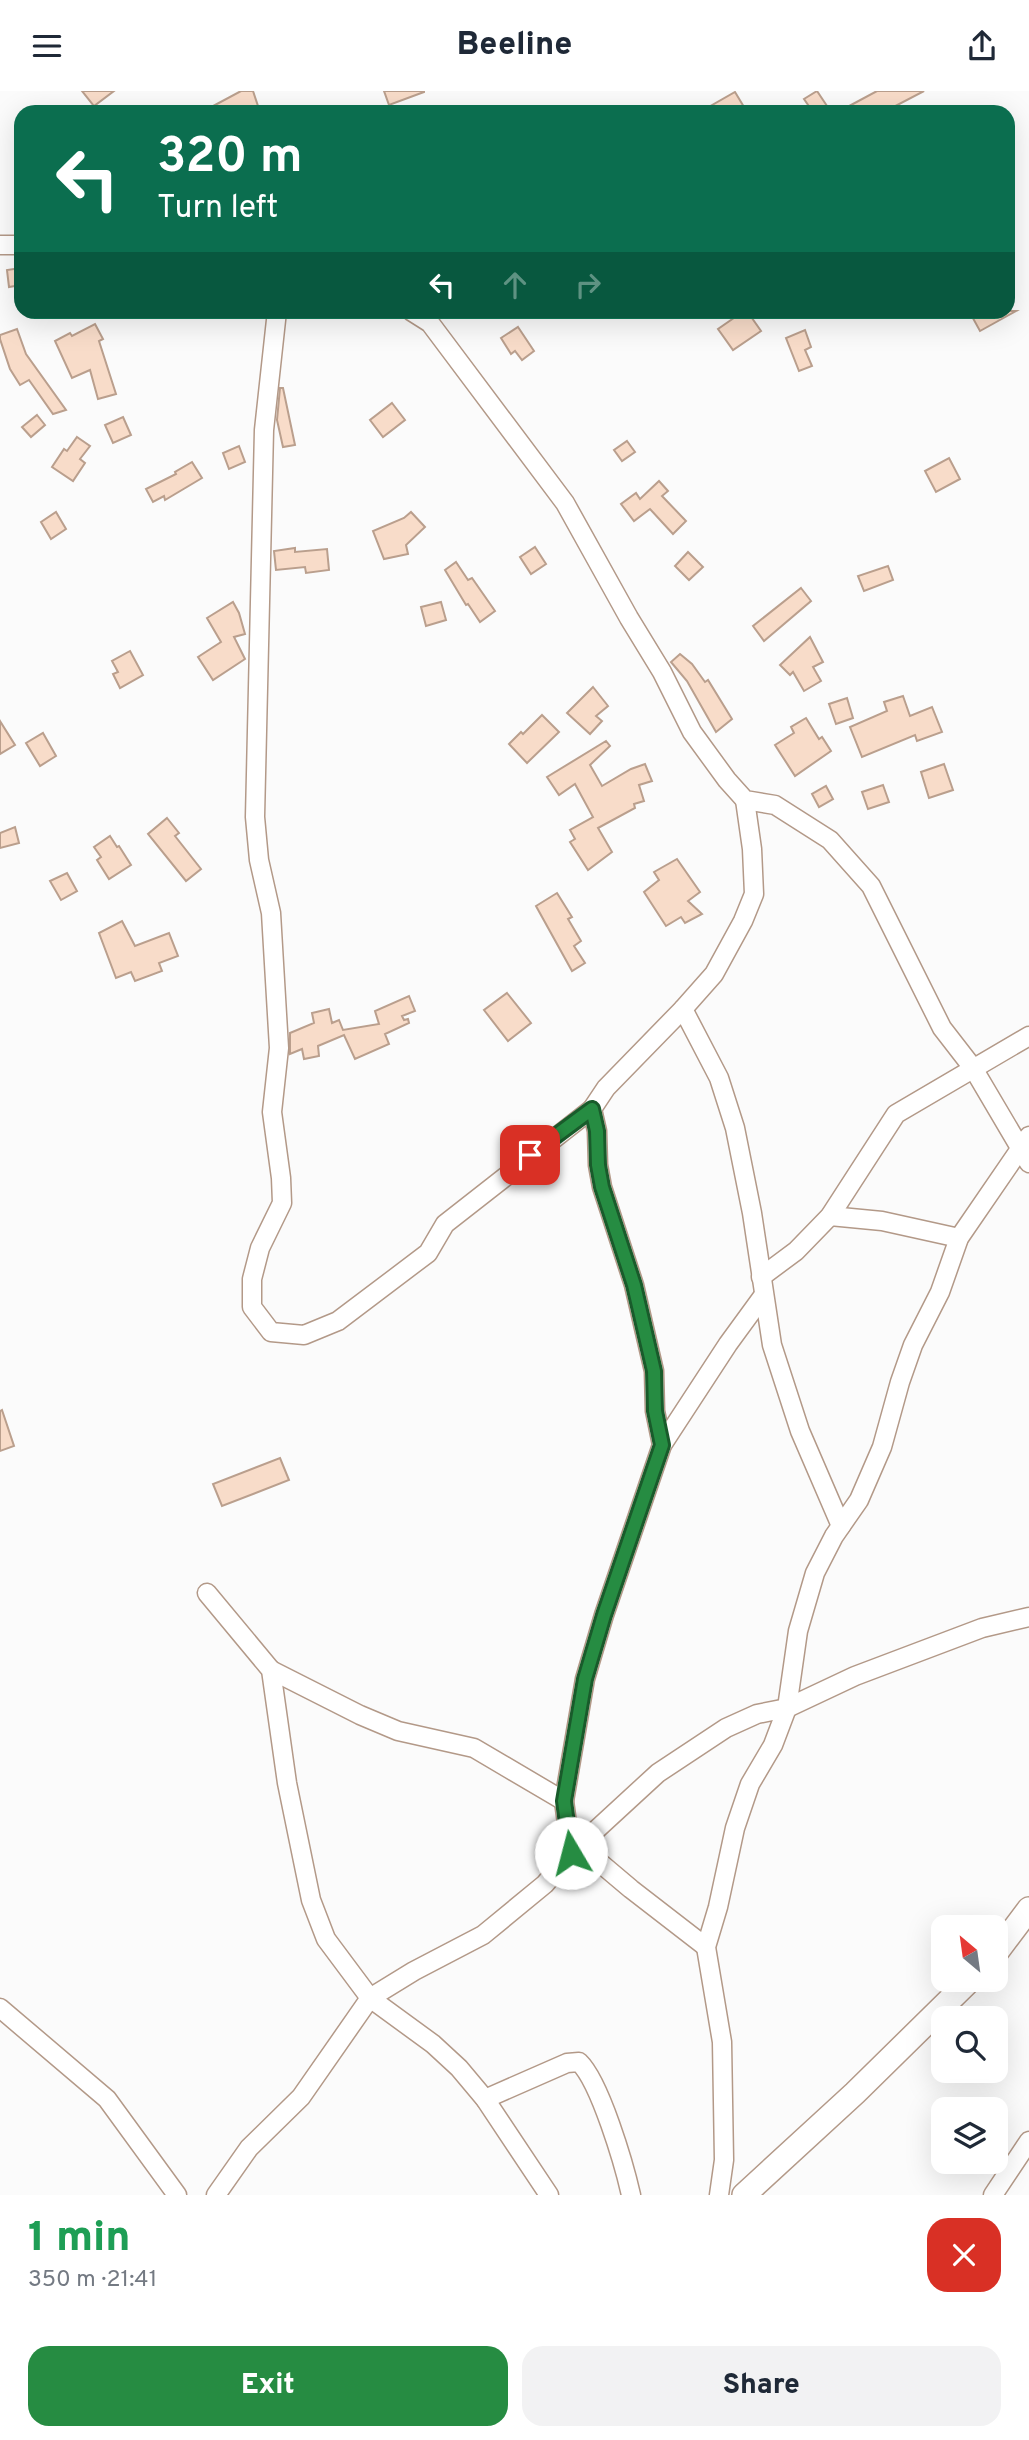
<!DOCTYPE html>
<html lang="en">
<head>
<meta charset="utf-8">
<style>
	body { margin:0; font-family:Overpass,sans-serif; background:#f2f2f3; color:#1f2937; height:100vh; display:flex; flex-direction:column; font-size:26px; white-space:nowrap }
	* { box-sizing:border-box; margin:0 }
	p { font-size:23px; color:#747a83 }
	.icon { flex:none; width:38px; height:38px; fill:none; stroke:currentColor; stroke-width:2; stroke-linecap:round; stroke-linejoin:round }
	.map { position:relative; height:2104px; overflow:hidden }
	.side { display:flex; flex-direction:column; background:#fff; flex:1 }
	.side>* { flex:none }
	.top-card { position:absolute; left:14px; top:14px; width:1001px; height:214px; border-radius:21px; box-shadow:0 7px 28px #0002; background:#0b6e4f; color:#fff; overflow:hidden }
	.needle { width:46px; rotate:331deg }
	.fabs { position:absolute; left:931px; top:1824px; display:grid; gap:14px }
	.fabs a { display:grid; place-items:center; width:77px; height:77px; border-radius:14px; background:#fff; box-shadow:0 7px 28px #0002; font-size:35px }
	.pin { position:absolute; display:grid; place-items:center; width:60px; height:60px; color:#fff; margin:-30px; border-radius:14px; box-shadow:0 4px 10px #0006 }
	.me { position:absolute; width:77px; margin:-38px; rotate:352deg; stroke-linejoin:round; filter:drop-shadow(0 0 5px #0008) }
	.turn { display:flex; align-items:center; gap:24px; height:147px; padding:0 28px; font-size:32px }
	.turn .icon { width:91px; height:91px; stroke-width:2.5 }
	.turn b { display:block; font-size:49px; line-height:60px }
	.lanes { display:flex; align-items:center; height:66px; padding:0 28px; background:#0003; justify-content:center; gap:35px; direction:ltr }
	.lanes .off { opacity:.35 }
	.round { display:grid; place-items:center; flex:none; width:74px; height:74px; border-radius:21px; background:#f2f2f3 }
	.headline { display:flex; align-items:center; justify-content:space-between; height:119px; padding:0 28px }
	h1 { font-size:42px; font-weight:800; line-height:52px; color:#1e9e55 }
	.button { display:flex; gap:14px; margin-top:auto; padding:14px 28px }
	.button a { flex:1; height:80px; border-radius:21px; background:#268c42; color:#fff; font-size:28px; font-weight:800; line-height:80px; text-align:center }
	.button a+a { background:#f2f2f3; color:#1f2937 }
	header { display:flex; justify-content:space-between; align-items:center; height:91px; padding:0 28px; background:#fff; font-size:32px; font-weight:800 }
	.map>svg:first-child { display:block }
</style>
</head>
<body>
<header><svg class="icon" aria-label="menu" viewBox="0 0 24 24"><path d="M4 6h16M4 12h16M4 18h16"/></svg>Beeline<svg class="icon" aria-label="share" viewBox="0 0 24 24"><path d="M12 15V3M7 8l5-5 5 5M5 13v7h14v-7"/></svg></header>
<div class="map">
<svg width="1029" height="2104" viewBox="0 0 1029 2104">
	<rect width="100%" height="100%" fill="#fbfbfb"/>
	<g fill="#f8dcc9" stroke="#ba9f8d" stroke-width="2">
		<path d="M82,0h32l-20,15z"/>
		<path d="M241,0h12l7,21h-58z"/>
		<path d="M384,0h40v1l-35,13z"/>
		<path d="M817,0l14,21h-18l-9,-13z"/>
		<path d="M877,0h47l-40,21h-46z"/>
		<path d="M735,1l12,20h-47z"/>
		<path d="M21,177v17l-12,2 -2,-17z"/>
		<path d="M744,220h3l14,20 -28,19 -15,-21z"/>
		<path d="M969,220h47l-36,20z"/>
		<path d="M95,233l8,15 -4,2 17,53 -18,5 -8,-29 -18,8 -17,-37 15,-8 2,3z"/>
		<path d="M518,236l16,24 -12,9 -7,-9 -4,3 -10,-16z"/>
		<path d="M17,238l9,25 40,56 -13,4 -24,-34 -9,5 -10,-16 -10,-30v-4z"/>
		<path d="M805,239l6,17 -6,3 7,16 -13,5 -13,-33z"/>
		<path d="M280,297h3l12,57 -12,2 -6,-27z"/>
		<path d="M392,312l13,17 -22,17 -13,-17z"/>
		<path d="M37,324l8,10 -14,12 -9,-10z"/>
		<path d="M123,326l8,18 -18,8 -8,-18z"/>
		<path d="M77,346l13,9 -10,13 5,4 -12,18 -21,-14 12,-18 3,2z"/>
		<path d="M627,350l8,11 -13,9 -8,-11z"/>
		<path d="M239,355l6,16 -16,7 -6,-16z"/>
		<path d="M949,367l11,21 -24,13 -11,-21z"/>
		<path d="M192,371l10,16 -37,22 -1,-4 -11,6 -7,-13 30,-15 -1,-2z"/>
		<path d="M659,390l9,10 -6,5 24,25 -13,13 -23,-25 -16,12 -13,-17 15,-11 4,6z"/>
		<path d="M56,421l10,17 -15,10 -10,-17z"/>
		<path d="M411,421l14,15 -19,18 2,9 -24,5 -11,-28 31,-13z"/>
		<path d="M535,456l11,17 -15,10 -11,-17z"/>
		<path d="M295,457v4l32,-3 2,21 -23,3 -1,-6 -29,3 -2,-19z"/>
		<path d="M688,461l15,15 -14,13 -14,-14z"/>
		<path d="M456,471l12,18 4,-2 23,33 -15,11 -12,-18 -2,1 -21,-35z"/>
		<path d="M888,475l5,14 -29,11 -6,-15z"/>
		<path d="M801,497l10,13 -47,40 -11,-15z"/>
		<path d="M233,511l6,11 6,21 -11,3 11,22 -32,21 -15,-23 23,-15 -14,-24z"/>
		<path d="M441,511l5,18 -20,6 -5,-19z"/>
		<path d="M810,546l13,25 -10,5 8,14 -17,10 -11,-19 -3,3 -10,-10z"/>
		<path d="M130,560l13,24 -23,13 -7,-14 5,-2 -6,-11z"/>
		<path d="M680,563l12,10 13,18 3,-2 24,39 -16,13 -29,-51 -16,-19z"/>
		<path d="M593,596l15,19 -12,10 6,5 -12,13 -23,-21z"/>
		<path d="M903,605l7,20 22,-9 10,25 -25,9 -2,-6 -53,22 -12,-30 37,-16 -3,-9z"/>
		<path d="M847,607l6,20 -17,6 -7,-20z"/>
		<path d="M542,624l17,17 -32,31 -18,-19 12,-12 2,2z"/>
		<path d="M806,627l13,21 3,-2 9,14 -36,25 -20,-31 19,-12 -3,-6z"/>
		<path d="M0,630l15,24 -15,9z"/>
		<path d="M43,642l13,23 -16,10 -14,-23z"/>
		<path d="M606,650l4,5 -20,19 12,21 29,-17 14,-5 7,17 -13,4 5,16 -10,3 1,4 -37,20 14,24 -24,18 -18,-28 5,-3 -5,-9 23,-13 -18,-33 -16,11 -12,-18z"/>
		<path d="M944,673l9,26 -24,8 -8,-26z"/>
		<path d="M883,694l6,17 -21,7 -6,-17z"/>
		<path d="M826,695l7,13 -14,8 -7,-13z"/>
		<path d="M167,727l12,15 -4,3 26,33 -15,12 -38,-47z"/>
		<path d="M15,736l4,16 -19,5v-15z"/>
		<path d="M110,745l7,11 2,-1 12,19 -22,14 -12,-19 4,-3 -7,-10z"/>
		<path d="M677,768l23,33 -12,9 14,13 -17,9 -4,-6 -15,9 -22,-34 15,-12 -5,-8z"/>
		<path d="M67,782l10,18 -16,9 -11,-19z"/>
		<path d="M557,802l15,24 -4,2 13,22 -7,5 11,17 -13,8 -36,-65z"/>
		<path d="M122,830l13,25 34,-13 9,23 -19,7 3,8 -27,10 -4,-9 -15,6 -17,-45z"/>
		<path d="M507,902l24,30 -23,18 -24,-31z"/>
		<path d="M409,905l6,15 -13,5 2,4 4,-1 1,4 -24,11 4,10 -34,15 -11,-24 -26,11 1,10 -15,3 -2,-10 -12,5v-21l24,-10 -2,-10 17,-4 3,14 7,-3 4,10 36,-6 -4,-13z"/>
		<path d="M2,1319l12,36 -14,5v-40z"/>
		<path d="M280,1367l9,22 -67,26 -9,-22z"/>
	</g>
	<g fill="none" stroke-linecap="round" stroke-linejoin="round">
		<defs>
			<g id="minor">
				<path d="M0,154h21"/>
				<path d="M277,220l-13,119 -9,387 4,43 12,53 8,135 -7,64 9,66 1,25 -22,45 -8,31v28l19,25 33,3 34,-14 90,-68 17,-29 147,-115"/>
				<path d="M411,220l19,12 135,180 64,115 33,54 30,60 35,48 18,20 30,5 55,35 41,46 71,142 31,40 56,95"/>
				<path d="M683,918l36,69 16,50 17,85 20,132 28,86 41,95"/>
				<path d="M830,1125l52,5 77,17"/>
				<path d="M761,1186l35,-26 34,-35 66,-102 133,-78"/>
				<path d="M662,1354l-7,-34 -1,-40 -20,-86 -32,-98 -4,-22 -1,-34 -5,-22 14,-21 77,-79 31,-35 29,-53 11,-27 -2,-45 -7,-49"/>
				<path d="M207,1502l64,77 16,113 24,117 15,39 44,59 63,46 26,24 26,31 64,96"/>
				<path d="M271,1579l89,45 38,16 76,17 90,53"/>
				<path d="M580,1755l51,43 75,58"/>
				<path d="M571,1762l-7,-52 21,-122 19,-64 58,-170 66,-101 35,-48"/>
				<path d="M0,1917l107,91 70,96"/>
				<path d="M485,2008l82,-36 12,-1c21,20 45,102 52,133"/>
				<path d="M216,2104l33,-47 52,-51 69,-99 44,-27 69,-36 62,-51 26,-31 87,-80 68,-45 31,-14 30,-6 68,-32 127,-48 47,-11"/>
				<path d="M719,2104l5,-35 -2,-118 -16,-95 12,-40 17,-79 15,-44 23,-39 14,-37 11,-77 17,-58 19,-37 25,-36 23,-53 18,-65 13,-37 27,-53 19,-54 70,-102"/>
				<path d="M993,2104l36,-54"/>
			</g>
			<g id="tertiary">
				<path d="M996,1862l33,-44"/>
				<path d="M744,2104l111,-102 116,-114"/>
			</g>
		</defs>
		<use href="#minor" stroke="#b39988" stroke-width="21"/>
		<use href="#tertiary" stroke="#b39988" stroke-width="26"/>
		<use href="#minor" stroke="#fff" stroke-width="18"/>
		<use href="#tertiary" stroke="#fff" stroke-width="23"/>
	</g>
	<g fill="none" stroke-linecap="round" stroke-linejoin="round">
		<defs>
			<path id="route" d="M530,1064l62,-46 5,22 1,34 4,22 32,98 20,86 1,40 7,34 -58,170 -19,64 -21,122 7,52"/>
		</defs>
		<use href="#route" stroke="#195b2b" stroke-width="18"/>
		<use href="#route" stroke="#268c42" stroke-width="12"/>
	</g>
</svg>
<div class="fabs">
<a><svg class="needle" viewBox="-14 -14 28 28"><path d="M0-13l5 13h-10z" fill="#e53935"/><path d="M0 13l5-13h-10z" fill="#747a83"/></svg></a>
<a><svg class="icon" aria-label="search" viewBox="0 0 24 24"><circle cx="10" cy="10" r="6"/><path d="M15 15l6 6"/></svg></a>
<a><svg class="icon" aria-label="layers" viewBox="0 0 24 24"><path d="M12 4l9 5-9 5-9-5zM3 14l9 5 9-5"/></svg></a>
</div>
<div class="pin" style="left:530px;top:1064px;background:#d93025"><svg class="icon" aria-label="arrive" viewBox="0 0 24 24"><path d="M6 21V4h12l-3 4 3 4H6"/></svg></div>
<svg class="me" style="left:571px;top:1762px" viewBox="-20 -20 40 40"><circle r="19" fill="#fff"/><path d="M0-13L10 11 0 6-10 11z" fill="#268c42"/></svg>
<div class="top-card">
<div class="turn"><svg class="icon" aria-label="left" viewBox="0 0 24 24"><path d="M17 20v-9H6M10 6l-5 5 5 5"/></svg><div><b>320 m</b>Turn left</div></div>
<div class="lanes"><svg class="icon" aria-label="left" viewBox="0 0 24 24"><path d="M17 20v-9H6M10 6l-5 5 5 5"/></svg><svg class="icon off" aria-label="ahead" viewBox="0 0 24 24"><path d="M12 20V5M6 11l6-6 6 6"/></svg><svg class="icon off" aria-label="right" viewBox="0 0 24 24"><path d="M7 20v-9h11M14 6l5 5-5 5"/></svg></div>
</div>
</div>
<section class="side">
<div class="headline"><div><h1>1 min</h1><p>350 m · 21:41</p></div><a class="round" style="background:#d93025;color:#fff"><svg class="icon" aria-label="close" viewBox="0 0 24 24"><path d="M6 6l12 12M18 6L6 18"/></svg></a></div>
<div class="button"><a>Exit</a><a>Share</a></div>
</section>
</body>
</html>
